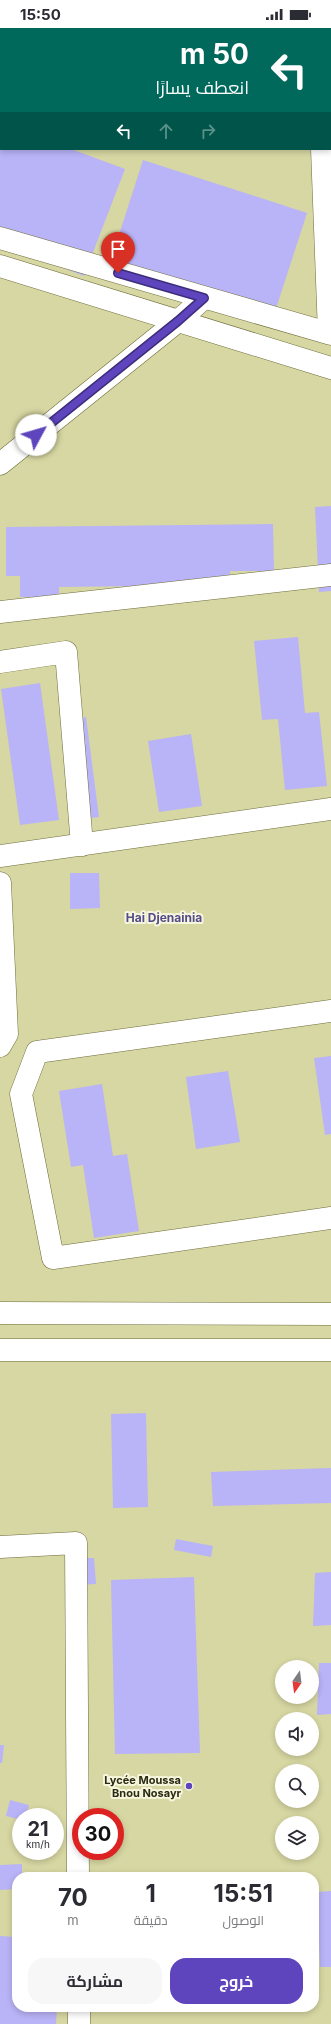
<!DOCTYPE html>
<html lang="ar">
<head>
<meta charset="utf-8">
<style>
	body { margin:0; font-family:Inter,Cairo,sans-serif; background:#f7f7f7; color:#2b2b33; direction:rtl; height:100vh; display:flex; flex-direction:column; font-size:15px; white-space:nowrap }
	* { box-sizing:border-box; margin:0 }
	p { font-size:13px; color:#7c7c81 }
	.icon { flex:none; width:22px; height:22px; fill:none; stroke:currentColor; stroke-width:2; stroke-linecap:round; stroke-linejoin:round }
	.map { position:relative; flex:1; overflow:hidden; direction:ltr }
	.details { position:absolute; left:12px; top:1844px; width:307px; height:140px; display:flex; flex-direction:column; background:#fff; border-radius:16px; box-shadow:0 2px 6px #0003; direction:rtl }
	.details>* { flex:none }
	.banner { position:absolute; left:0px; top:0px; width:331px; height:122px; box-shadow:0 2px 6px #0003; direction:rtl; background:#00695c; color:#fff; overflow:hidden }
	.needle { width:26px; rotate:194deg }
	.controls { position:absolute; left:275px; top:1632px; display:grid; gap:8px }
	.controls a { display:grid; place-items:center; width:44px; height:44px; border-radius:50%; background:#fff; box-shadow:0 2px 6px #0003; font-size:20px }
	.speed { position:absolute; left:12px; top:1780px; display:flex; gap:8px; font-size:20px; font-weight:700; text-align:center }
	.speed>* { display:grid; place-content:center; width:52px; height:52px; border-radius:50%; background:#fff; box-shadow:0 2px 6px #0003; line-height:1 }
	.speed small { font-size:10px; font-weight:400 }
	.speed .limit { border:6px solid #d22; background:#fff; color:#111 }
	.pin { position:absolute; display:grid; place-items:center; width:34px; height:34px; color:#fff; margin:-41px -17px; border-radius:50% 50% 50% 0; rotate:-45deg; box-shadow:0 0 4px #0007 }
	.pin .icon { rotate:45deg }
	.me { position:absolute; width:44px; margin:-22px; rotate:51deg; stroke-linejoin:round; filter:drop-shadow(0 0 3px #0008) }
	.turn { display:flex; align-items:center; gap:14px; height:84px; padding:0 16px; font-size:18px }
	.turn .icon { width:52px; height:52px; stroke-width:2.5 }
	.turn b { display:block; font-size:28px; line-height:34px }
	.lanes { display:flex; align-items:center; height:38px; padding:0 16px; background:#0003; justify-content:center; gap:20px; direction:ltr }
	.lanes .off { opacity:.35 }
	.eta { display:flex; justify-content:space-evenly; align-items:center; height:68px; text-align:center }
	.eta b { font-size:24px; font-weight:700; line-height:28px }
	.cta { display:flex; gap:8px; margin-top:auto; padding:8px 16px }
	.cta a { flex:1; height:46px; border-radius:16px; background:#5e45bd; color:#fff; font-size:16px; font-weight:700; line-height:46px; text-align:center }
	.cta a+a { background:#f7f7f7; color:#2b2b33 }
	.status { display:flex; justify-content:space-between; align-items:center; height:28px; padding:0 20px; background:#fff; direction:ltr }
	.status svg { height:11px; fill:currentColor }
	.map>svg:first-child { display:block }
</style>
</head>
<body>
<div class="status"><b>15:50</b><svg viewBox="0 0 49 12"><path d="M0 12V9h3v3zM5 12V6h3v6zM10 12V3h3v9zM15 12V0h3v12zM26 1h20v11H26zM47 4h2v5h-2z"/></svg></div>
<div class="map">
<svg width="331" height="1996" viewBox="0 0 331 1996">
	<rect width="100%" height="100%" fill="#d7d7a3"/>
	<g fill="#b9b3f7">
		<path d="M0,121h71l54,20 -41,107 -84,-32z"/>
		<path d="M143,132l164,53 -37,114 -160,-64z"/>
		<path d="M331,478v85l-12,1 -4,-85z"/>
		<path d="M273,496l1,47h-44v14l-171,2v10h-39v-21h-14v-49z"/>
		<path d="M298,609l7,76 14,-1 8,74 -42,4 -7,-71 -16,1 -8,-79z"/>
		<path d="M40,655l19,137 -39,5 -19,-136z"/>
		<path d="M86,689l13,100 -25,3 -13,-100z"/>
		<path d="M191,706l11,72 -43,6 -11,-71z"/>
		<path d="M70,845h29l1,35 -30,1z"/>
		<path d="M331,1028v78l-6,1 -11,-77z"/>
		<path d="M228,1043l12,71 -44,7 -10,-72z"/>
		<path d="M102,1056l11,72 14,-2 12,77 -45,7 -11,-73 -12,2 -12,-76z"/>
		<path d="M146,1385l2,94 -35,1 -2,-94z"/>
		<path d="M331,1440v35l-118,3 -2,-34z"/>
		<path d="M176,1511l37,7 -2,11 -37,-7z"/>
		<path d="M76,1530h18l2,26 -19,1z"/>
		<path d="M331,1544v53l-18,1 2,-53z"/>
		<path d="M194,1549l6,176 -85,1 -4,-174z"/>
		<path d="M319,1635h12v51l-14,1z"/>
		<path d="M0,1717h4l-2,18h-2z"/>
		<path d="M10,1772l19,5 -3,12h-5v3l-15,-4z"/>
		<path d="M22,1836v13h-5v12l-17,1v-25z"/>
		<path d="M331,1863v76h-11l-3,-75z"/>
		<path d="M0,1908l17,1v70h40l-1,17h-56z"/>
	</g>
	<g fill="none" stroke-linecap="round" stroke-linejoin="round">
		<defs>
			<g id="minor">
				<path d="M323,1l1,-1"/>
				<path d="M322,121l7,184"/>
				<path d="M0,436l178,-143 26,-23"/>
				<path d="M0,584l331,-37"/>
				<path d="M0,634l66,-10 16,193"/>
				<path d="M0,828l331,-47"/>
				<path d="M0,855l7,151 -7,12"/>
				<path d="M331,983l-294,41 -16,42 32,164 278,-40"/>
				<path d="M0,1519l76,-4 2,334"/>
				<path d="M79,1979v17"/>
			</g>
			<g id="tertiary">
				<path d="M0,210l331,96"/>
				<path d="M0,238l331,102"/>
				<path d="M0,1285l331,1"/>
				<path d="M0,1322h331"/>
			</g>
		</defs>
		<use href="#minor" stroke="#6e6d3c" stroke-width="23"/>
		<use href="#tertiary" stroke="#6e6d3c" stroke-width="23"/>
		<use href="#minor" stroke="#fff" stroke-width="22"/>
		<use href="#tertiary" stroke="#fff" stroke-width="22"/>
	</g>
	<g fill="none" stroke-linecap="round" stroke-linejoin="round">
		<defs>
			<path id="route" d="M36,407l142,-114 26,-23 -86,-25"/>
		</defs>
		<use href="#route" stroke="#3d2d7b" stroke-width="10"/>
		<use href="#route" stroke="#5e45bd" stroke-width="7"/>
	</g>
	<circle fill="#5e45bd" stroke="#f6f6dc" stroke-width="1.5" cx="189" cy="1758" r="4"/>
	<g text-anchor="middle" stroke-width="4" stroke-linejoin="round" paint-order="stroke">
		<g font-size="11" font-weight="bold" fill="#2a2a15" stroke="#f6f6dc" text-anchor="end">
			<text x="181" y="1756">Lycée Moussa<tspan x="181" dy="13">Bnou Nosayr</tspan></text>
		</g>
		<g font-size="12" font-weight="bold" fill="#544c8b" stroke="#f6f6dc">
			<text x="164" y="894">Hai Djenainia</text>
		</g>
	</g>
</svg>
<div class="controls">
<a><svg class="needle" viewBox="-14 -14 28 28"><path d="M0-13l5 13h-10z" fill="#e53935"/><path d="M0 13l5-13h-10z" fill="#7c7c81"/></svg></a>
<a><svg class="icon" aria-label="sound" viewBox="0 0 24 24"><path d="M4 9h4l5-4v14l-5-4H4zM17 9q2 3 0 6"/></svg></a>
<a><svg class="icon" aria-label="search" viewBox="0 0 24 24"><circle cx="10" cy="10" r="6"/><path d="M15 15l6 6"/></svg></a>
<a><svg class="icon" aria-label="layers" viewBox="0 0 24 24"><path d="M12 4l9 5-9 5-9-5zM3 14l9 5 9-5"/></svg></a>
</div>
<div class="speed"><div>21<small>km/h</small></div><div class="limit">30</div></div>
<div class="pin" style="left:118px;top:245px;background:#d93025"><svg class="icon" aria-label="arrive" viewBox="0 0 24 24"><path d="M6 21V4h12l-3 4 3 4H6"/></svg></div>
<svg class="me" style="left:36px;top:407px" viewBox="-20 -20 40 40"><circle r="19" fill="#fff"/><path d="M0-13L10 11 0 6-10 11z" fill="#5e45bd"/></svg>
<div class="banner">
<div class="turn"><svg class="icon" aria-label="left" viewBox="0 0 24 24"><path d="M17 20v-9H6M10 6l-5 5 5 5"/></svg><div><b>50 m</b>انعطف يسارًا</div></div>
<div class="lanes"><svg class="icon" aria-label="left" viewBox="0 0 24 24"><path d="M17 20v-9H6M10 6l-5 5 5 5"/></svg><svg class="icon off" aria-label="ahead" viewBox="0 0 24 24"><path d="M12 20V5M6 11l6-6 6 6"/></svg><svg class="icon off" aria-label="right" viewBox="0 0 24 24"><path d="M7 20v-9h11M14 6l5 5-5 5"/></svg></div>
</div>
<section class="details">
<div class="eta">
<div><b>15:51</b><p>الوصول</p></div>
<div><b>1</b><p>دقيقة</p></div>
<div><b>70</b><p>m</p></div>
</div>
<div class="cta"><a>خروج</a><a>مشاركة</a></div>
</section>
</div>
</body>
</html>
